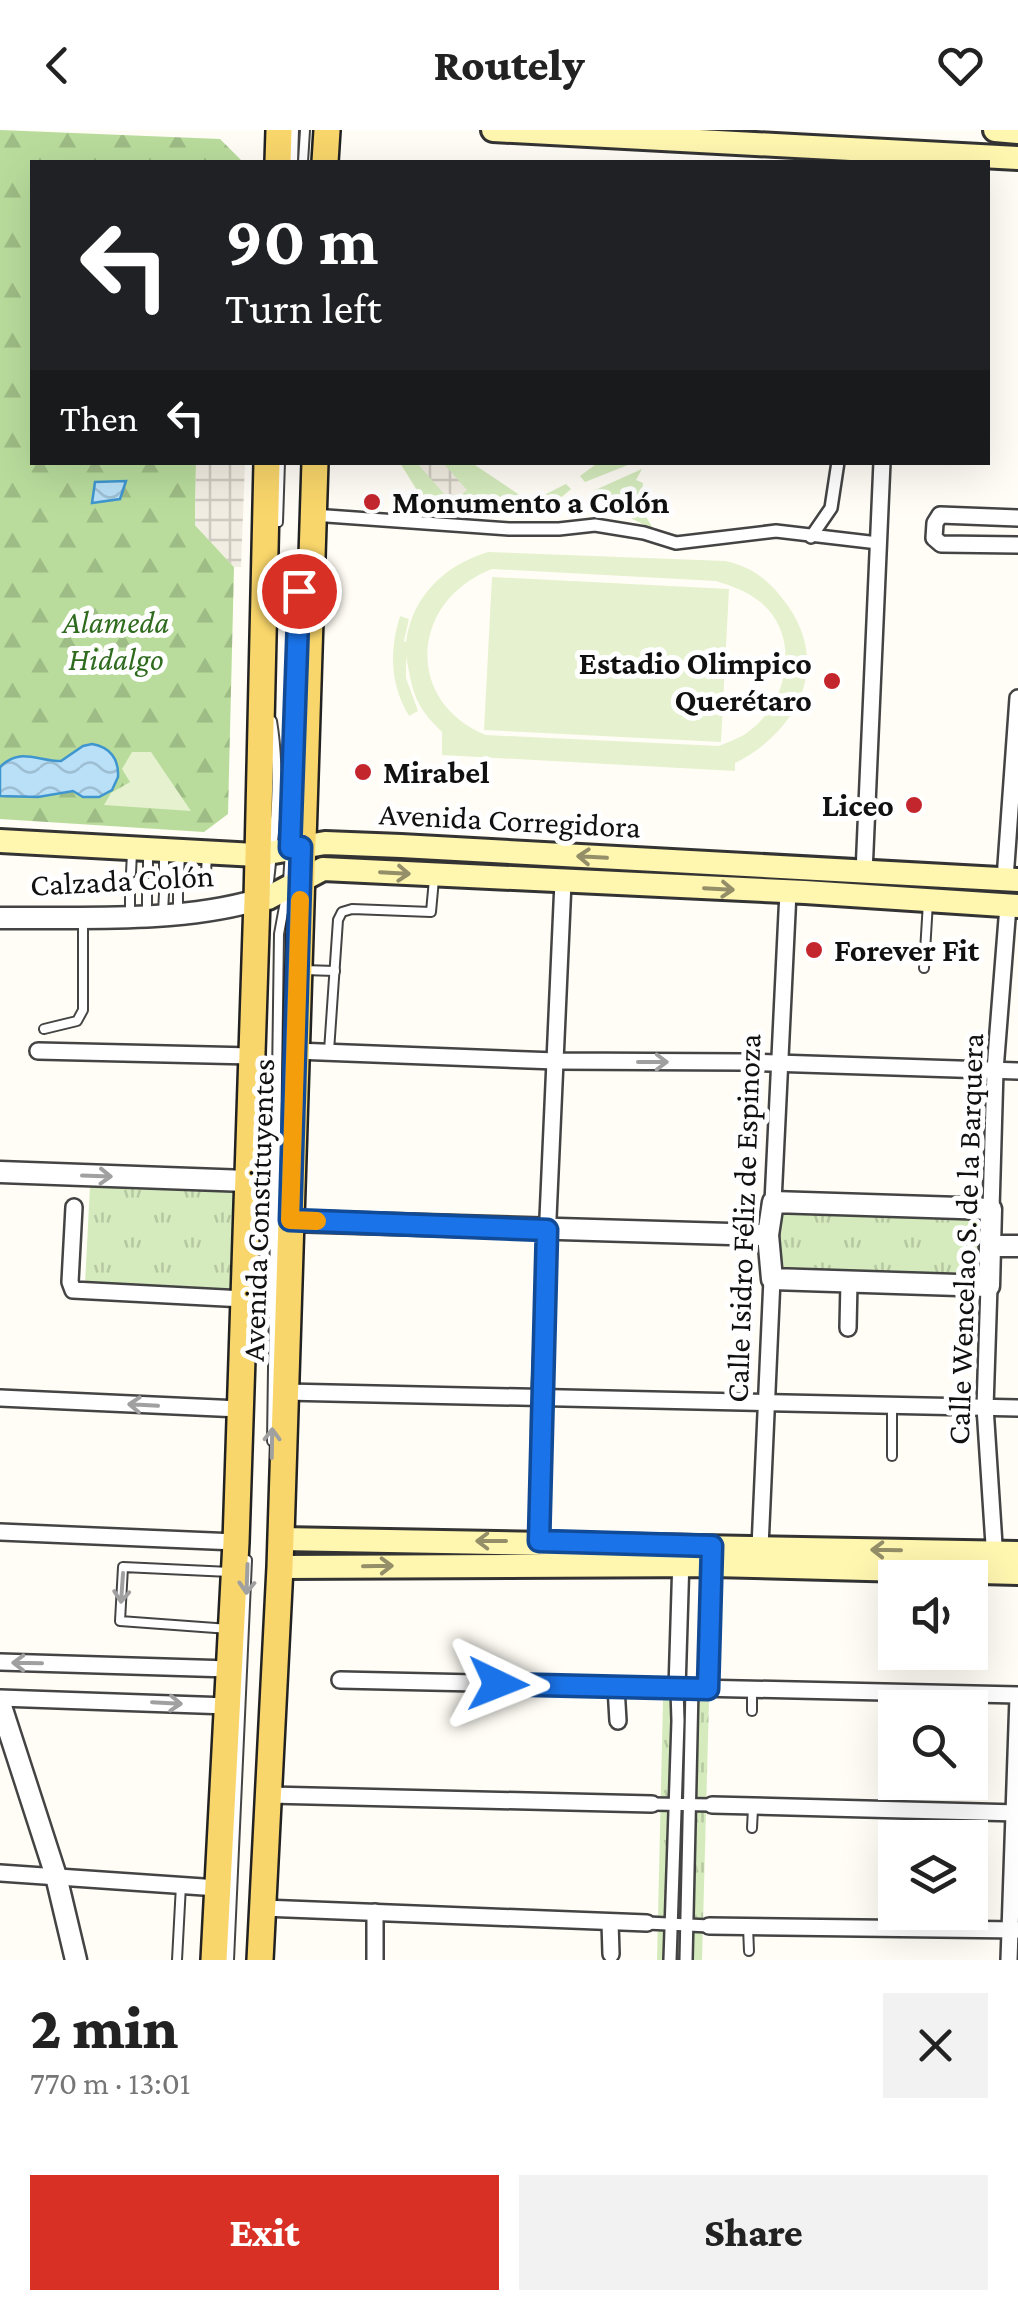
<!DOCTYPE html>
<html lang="en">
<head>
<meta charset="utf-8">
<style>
	body { margin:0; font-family:"Crimson Pro",serif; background:#f2f2f2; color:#222; height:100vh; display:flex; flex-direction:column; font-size:38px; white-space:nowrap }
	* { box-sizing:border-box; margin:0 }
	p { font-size:32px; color:#767676 }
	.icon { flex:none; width:55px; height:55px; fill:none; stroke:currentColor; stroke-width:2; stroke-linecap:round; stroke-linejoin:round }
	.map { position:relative; height:1830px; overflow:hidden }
	.panel { display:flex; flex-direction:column; background:#fff; flex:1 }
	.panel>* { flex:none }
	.guide { position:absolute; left:30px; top:30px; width:960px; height:305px; border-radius:0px; box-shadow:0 10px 40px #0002; background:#202124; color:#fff; overflow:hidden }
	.controls { position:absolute; left:878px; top:1430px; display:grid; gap:20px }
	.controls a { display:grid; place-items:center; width:110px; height:110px; border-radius:0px; background:#fff; box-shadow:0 10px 40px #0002; font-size:50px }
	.pin { position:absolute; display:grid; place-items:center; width:85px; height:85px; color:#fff; margin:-42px; border:5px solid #fff; border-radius:50%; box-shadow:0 2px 10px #0007 }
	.me { position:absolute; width:110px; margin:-55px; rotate:92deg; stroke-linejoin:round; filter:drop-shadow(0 0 8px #0008) }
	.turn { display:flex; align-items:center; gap:35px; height:210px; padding:0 30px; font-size:45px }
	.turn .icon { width:130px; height:130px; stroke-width:2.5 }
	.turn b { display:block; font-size:70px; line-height:85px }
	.then { display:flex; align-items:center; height:95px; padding:0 30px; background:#0003; gap:20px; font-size:38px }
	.round { display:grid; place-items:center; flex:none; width:105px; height:105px; border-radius:0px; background:#f2f2f2 }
	.summary { display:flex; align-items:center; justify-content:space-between; height:170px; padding:0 30px }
	h1 { font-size:60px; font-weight:800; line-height:75px }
	.button { display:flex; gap:20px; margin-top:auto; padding:20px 30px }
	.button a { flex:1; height:115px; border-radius:0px; background:#d93025; color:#fff; font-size:40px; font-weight:800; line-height:115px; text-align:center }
	.button a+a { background:#f2f2f2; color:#222 }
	header { display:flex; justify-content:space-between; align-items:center; height:130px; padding:0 30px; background:#fff; font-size:45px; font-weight:800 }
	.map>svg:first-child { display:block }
</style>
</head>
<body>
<header><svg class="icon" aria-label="back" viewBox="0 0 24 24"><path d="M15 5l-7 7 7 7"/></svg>Routely<svg class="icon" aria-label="heart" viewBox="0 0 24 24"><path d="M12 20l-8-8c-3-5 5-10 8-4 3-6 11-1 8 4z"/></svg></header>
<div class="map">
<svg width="1018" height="1830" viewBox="0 0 1018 1830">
	<defs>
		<pattern id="forest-firs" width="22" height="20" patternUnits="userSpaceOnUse" patternTransform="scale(2.5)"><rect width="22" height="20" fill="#b9dc9c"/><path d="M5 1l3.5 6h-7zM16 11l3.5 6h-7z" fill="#9ebc85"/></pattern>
		<pattern id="park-tufts" width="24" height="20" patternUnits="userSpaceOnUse" patternTransform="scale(2.5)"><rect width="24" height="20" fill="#d5ebbd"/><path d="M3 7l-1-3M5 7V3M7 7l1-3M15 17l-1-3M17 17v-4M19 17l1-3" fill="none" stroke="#b6c8a1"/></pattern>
		<pattern id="plaza-grid" width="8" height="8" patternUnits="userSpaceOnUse" patternTransform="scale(2.5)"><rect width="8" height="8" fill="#f1ede2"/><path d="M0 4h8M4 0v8" fill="none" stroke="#cecac1"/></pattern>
		<pattern id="water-waves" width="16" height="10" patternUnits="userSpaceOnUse" patternTransform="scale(2.5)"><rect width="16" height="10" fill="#b9e0f7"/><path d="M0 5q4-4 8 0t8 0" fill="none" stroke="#9ebfd3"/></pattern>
	</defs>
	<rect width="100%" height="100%" fill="#fffdf5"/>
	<g fill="#d5ebbd">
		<path d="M599,332h34v1l-48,19 -5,-6z"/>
		<path d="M400,333h72l58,39 36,-18 5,5 -27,23 -12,2 -32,-11 -39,13 -36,-13z"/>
		<path d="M642,339l-6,11 7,3 -3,24 14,23 -29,-15 -13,-2 -19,-22z"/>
	</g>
	<path fill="url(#forest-firs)" d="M0,0l220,9 23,23h-211v300l164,1 -1,62 39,42 -6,247 -24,18 -204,-13z"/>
	<g fill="url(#park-tufts)">
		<path d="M336,727l197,7 -3,9 -195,-10z"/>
		<path d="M90,1056l144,2 -1,103 -148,-7z"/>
		<path d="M794,1081l190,6 -1,62 -203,-3 -2,-44 4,-19z"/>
		<path d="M663,1570l46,1 -7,259h-45z"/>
	</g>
	<g fill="#e6f2cf" fill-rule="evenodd">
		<path d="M488,422l237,9c25,5 41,17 57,37 51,62 19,132 -47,165v8l-293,-16v-23c-28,-27 -29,-39 -36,-76v22l12,33 -9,5c-19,-32 -20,-65 -9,-100l9,3 -5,22 2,1c6,-46 39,-77 82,-90zM492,439l224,12c16,5 30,10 43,20 43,33 30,102 -11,131 -8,6 -20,10 -29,14l-233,-11c-83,-34 -75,-135 6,-166z"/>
		<path d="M492,447l237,12 -8,153 -237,-12z"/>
		<path d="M132,622h19l40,59 -87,-6 7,-12 19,-11 -8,-13z"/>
	</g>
	<g fill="url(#plaza-grid)">
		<path d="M196,333h49l-4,104h-7l-39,-42z"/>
		<path d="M417,333h26l24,27 -15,13z"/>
	</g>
	<g fill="url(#water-waves)" stroke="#3f96cf" stroke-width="2.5">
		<path d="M126,351l-6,18 -28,4 3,-21z"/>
		<path d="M92,614c18,3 27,15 26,33l-6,13 -13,7h-16l-10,-6 -35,6 -38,-1v-29c20,-20 37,-6 61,-6l22,-15z"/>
	</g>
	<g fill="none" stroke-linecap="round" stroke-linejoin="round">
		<defs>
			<g id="service">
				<path d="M293,32l1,-32"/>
				<path d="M303,32l2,-32"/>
				<path d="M278,392l2,-60"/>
				<path d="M131,743l1,-20"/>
				<path d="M148,743v-20"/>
				<path d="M164,743v-18"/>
				<path d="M179,743l1,-17"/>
				<path d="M192,743v-16"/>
				<path d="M206,743l1,-19"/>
				<path d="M269,751c6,-53 12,-106 3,-160"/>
				<path d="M288,752l2,-31"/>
				<path d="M147,763v21"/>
				<path d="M178,782v-19"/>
				<path d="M163,783l1,-20"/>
				<path d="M130,785v-22"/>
				<path d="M924,838l4,-66"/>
				<path d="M304,840l31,1"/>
				<path d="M44,899l33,-8 6,-11v-89"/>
				<path d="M329,921l9,-131 4,-8 10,-3 79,3 3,-33"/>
				<path d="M892,1275v51"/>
				<path d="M272,1311l7,-507 7,-38"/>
				<path d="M229,1499l-109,-8 3,-54 107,5"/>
				<path d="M752,1581v-20"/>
				<path d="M752,1698l1,-20"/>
				<path d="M748,1797l1,24"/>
				<path d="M177,1830l4,-75"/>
				<path d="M229,1830l18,-400"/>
			</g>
			<g id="pedestrian">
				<path d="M313,385l196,14h50l36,-4 49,8 32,10 100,-12 102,12"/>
				<path d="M811,407l20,-29 7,-46"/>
				<path d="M652,1674l60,1"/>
				<path d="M647,1793l62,3"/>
				<path d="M670,1830l8,-239 -1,-32"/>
				<path d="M686,1830l6,-271"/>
			</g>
			<g id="minor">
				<path d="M1018,388l-78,-3 -5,8 -1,15 7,6 77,1"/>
				<path d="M864,743l18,-411"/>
				<path d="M1005,749l13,-181"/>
				<path d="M38,921l214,5"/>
				<path d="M295,921l261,10 187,1 275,9"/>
				<path d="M773,1072l15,-310"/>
				<path d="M74,1077l-4,75 3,8 171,9"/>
				<path d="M991,1079l4,-139 13,-164"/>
				<path d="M989,1156l-4,121 10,153"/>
				<path d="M848,1198l1,-46"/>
				<path d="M285,1262l733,16"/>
				<path d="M0,1268l240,11"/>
				<path d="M0,1402l236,10"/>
				<path d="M539,1411l1,-144 23,-515"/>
				<path d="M760,1417l12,-268"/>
				<path d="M0,1532l230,7"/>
				<path d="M340,1550l678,15"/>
				<path d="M616,1557l2,34"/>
				<path d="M677,1559l4,-131"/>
				<path d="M708,1559l5,-131"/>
				<path d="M0,1568l228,8"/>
				<path d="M269,1665l383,9"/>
				<path d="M712,1675l306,8"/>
				<path d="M0,1743l218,15"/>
				<path d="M263,1778l384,15"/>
				<path d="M610,1792l1,32"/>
				<path d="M709,1796l309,4"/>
				<path d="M375,1830v-48"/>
				<path d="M1009,1830l9,-263"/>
			</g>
			<g id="tertiary">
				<path d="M0,788c82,-1 178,5 257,-18"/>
				<path d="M0,1042l247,9"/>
				<path d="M773,1072l218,7 -2,77 -217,-7 -4,-44z"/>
				<path d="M290,1091l478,14"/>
				<path d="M990,1116h28"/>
				<path d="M0,1573l56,173 20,84"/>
			</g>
			<g id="secondary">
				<path d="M493,0l525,28"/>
				<path d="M995,0l23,2"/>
				<path d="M0,711l257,14 68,-12 76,3 617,34"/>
				<path d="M257,770l11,-2 55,-29 482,23 213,14"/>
				<path d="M281,1409l737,14"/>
				<path d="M280,1437l433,-2 305,8"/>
			</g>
			<g id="primary">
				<path d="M278,32l1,-32"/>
				<path d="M325,32l2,-32"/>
				<path d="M214,1830l22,-418 21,-642 10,-438"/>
				<path d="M260,1830l20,-393 35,-1105"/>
			</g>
		</defs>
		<use href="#service" stroke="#444" stroke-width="12"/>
		<use href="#pedestrian" stroke="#444" stroke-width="16"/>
		<use href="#minor" stroke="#444" stroke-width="20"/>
		<use href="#tertiary" stroke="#444" stroke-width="25"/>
		<use href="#secondary" stroke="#333" stroke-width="28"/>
		<use href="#primary" stroke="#222" stroke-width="30"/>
		<use href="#service" stroke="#fff" stroke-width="8"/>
		<use href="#pedestrian" stroke="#fff" stroke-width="11"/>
		<use href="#minor" stroke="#fff" stroke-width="15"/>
		<use href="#tertiary" stroke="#fff" stroke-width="20"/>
		<use href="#secondary" stroke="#fff6b0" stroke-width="22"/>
		<use href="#primary" stroke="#f9d66b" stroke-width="25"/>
	</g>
	<defs><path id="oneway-shaft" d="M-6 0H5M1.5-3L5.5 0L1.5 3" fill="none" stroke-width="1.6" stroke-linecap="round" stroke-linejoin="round" transform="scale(2.5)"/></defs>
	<g stroke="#948f68">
		<use href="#oneway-shaft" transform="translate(592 727) rotate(-177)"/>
		<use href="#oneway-shaft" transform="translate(395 743) rotate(3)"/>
		<use href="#oneway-shaft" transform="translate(719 759) rotate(3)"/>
		<use href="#oneway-shaft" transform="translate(491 1411) rotate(-180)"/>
		<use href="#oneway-shaft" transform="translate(886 1420) rotate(-179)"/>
		<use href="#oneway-shaft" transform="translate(378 1436) rotate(-1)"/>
	</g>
	<g stroke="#a0a0a0">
		<use href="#oneway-shaft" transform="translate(653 932)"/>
		<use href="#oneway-shaft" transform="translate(97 1046) rotate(2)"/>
		<use href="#oneway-shaft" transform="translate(143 1275) rotate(-177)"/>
		<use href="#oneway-shaft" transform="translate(272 1313) rotate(-89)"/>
		<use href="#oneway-shaft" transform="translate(247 1449) rotate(92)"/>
		<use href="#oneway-shaft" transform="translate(122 1458) rotate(94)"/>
		<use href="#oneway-shaft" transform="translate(27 1533) rotate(-179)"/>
		<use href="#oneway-shaft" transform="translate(167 1573) rotate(3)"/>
	</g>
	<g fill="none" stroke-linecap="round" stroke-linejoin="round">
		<defs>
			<path id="route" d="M299,461l-9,257 11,-1 -11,373 257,10 -8,311 173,5 -4,143 -210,-5"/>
		</defs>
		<use href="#route" stroke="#114b97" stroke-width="25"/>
		<use href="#route" stroke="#1a73e8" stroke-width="18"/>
		<path stroke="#f59e0b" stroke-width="18" d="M300,770l-10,320 27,1"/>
	</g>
	<g fill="#c4262e" stroke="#fff" stroke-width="4">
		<circle cx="372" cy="372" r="10"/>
		<circle cx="832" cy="551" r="10"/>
		<circle cx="363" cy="642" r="10"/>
		<circle cx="914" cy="675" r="10"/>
		<circle cx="814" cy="820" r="10"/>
	</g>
	<g text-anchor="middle" stroke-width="10" stroke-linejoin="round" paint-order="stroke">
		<g font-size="32" font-weight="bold" fill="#111" stroke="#fff" text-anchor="start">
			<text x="392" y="383">Monumento a Colón</text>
			<text x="812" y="544" text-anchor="end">Estadio Olimpico<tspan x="812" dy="37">Querétaro</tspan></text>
			<text x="383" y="653">Mirabel</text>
			<text x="894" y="686" text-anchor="end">Liceo</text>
			<text x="834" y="831">Forever Fit</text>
		</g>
		<g font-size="32" font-style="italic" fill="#2f6b1f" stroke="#fff">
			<text x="116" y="503">Alameda<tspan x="116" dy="37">Hidalgo</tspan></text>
		</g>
		<g font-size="32" fill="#111" stroke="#fff">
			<text transform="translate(510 690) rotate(3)" y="11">Avenida Corregidora</text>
			<text transform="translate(122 750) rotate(-3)" y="11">Calzada Colón</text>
			<text transform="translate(258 1080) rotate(-88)" y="11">Avenida Constituyentes</text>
			<text transform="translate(743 1088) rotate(-88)" y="11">Calle Isidro Féliz de Espinoza</text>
			<text transform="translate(965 1109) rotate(-88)" y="11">Calle Wencelao S. de la Barquera</text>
		</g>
	</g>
</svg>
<div class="controls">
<a><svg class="icon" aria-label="sound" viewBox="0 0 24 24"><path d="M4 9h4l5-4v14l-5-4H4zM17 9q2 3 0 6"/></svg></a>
<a><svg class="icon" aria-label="search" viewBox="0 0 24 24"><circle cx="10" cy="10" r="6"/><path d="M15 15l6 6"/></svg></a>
<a><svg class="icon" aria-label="layers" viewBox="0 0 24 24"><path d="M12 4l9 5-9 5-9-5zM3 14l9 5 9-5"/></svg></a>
</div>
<div class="pin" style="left:299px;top:461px;background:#d93025"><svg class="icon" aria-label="arrive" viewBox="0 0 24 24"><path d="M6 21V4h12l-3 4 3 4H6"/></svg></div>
<svg class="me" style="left:498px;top:1554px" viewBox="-20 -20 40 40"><path d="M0-17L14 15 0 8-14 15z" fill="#1a73e8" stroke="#fff" stroke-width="4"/></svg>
<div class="guide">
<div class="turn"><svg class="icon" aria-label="left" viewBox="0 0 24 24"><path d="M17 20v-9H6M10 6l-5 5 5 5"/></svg><div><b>90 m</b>Turn left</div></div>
<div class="then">Then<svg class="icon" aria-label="left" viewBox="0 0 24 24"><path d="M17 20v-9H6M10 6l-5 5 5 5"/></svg></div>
</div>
</div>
<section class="panel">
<div class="summary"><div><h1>2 min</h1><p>770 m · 13:01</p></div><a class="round"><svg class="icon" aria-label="close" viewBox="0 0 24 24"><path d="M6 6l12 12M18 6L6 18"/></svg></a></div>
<div class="button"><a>Exit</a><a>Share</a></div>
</section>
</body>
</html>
